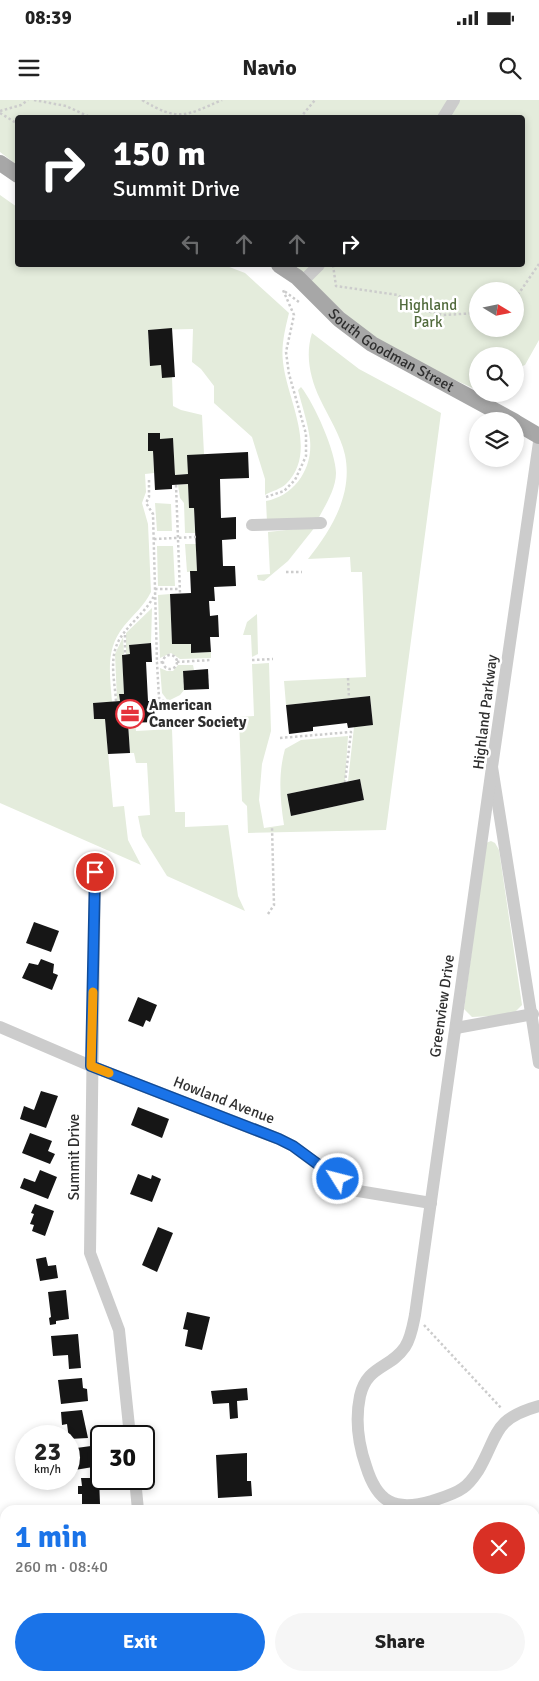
<!DOCTYPE html>
<html lang="en">
<head>
<meta charset="utf-8">
<style>
	body { margin:0; font-family:Signika,sans-serif; background:#f6f6f6; color:#222; height:100vh; display:flex; flex-direction:column; font-size:19px; white-space:nowrap }
	* { box-sizing:border-box; margin:0 }
	p { font-size:16px; color:#767676 }
	.icon { flex:none; width:28px; height:28px; fill:none; stroke:currentColor; stroke-width:2; stroke-linecap:round; stroke-linejoin:round }
	.map { position:relative; flex:1; overflow:hidden }
	.side { position:absolute; left:0px; top:1405px; width:540px; height:176px; display:flex; flex-direction:column; background:#fff; border-radius:15px 15px 0 0; box-shadow:0 2px 8px #0003 }
	.side>* { flex:none }
	.banner { position:absolute; left:15px; top:15px; width:510px; height:152px; border-radius:5px; box-shadow:0 2px 8px #0003; background:#202124; color:#fff; overflow:hidden }
	.needle { width:32px; rotate:100deg }
	.tools { position:absolute; left:469px; top:182px; display:grid; gap:10px }
	.tools a { display:grid; place-items:center; width:55px; height:55px; border-radius:50%; background:#fff; box-shadow:0 2px 8px #0003; font-size:25px }
	.speed { position:absolute; left:15px; top:1325px; display:flex; gap:10px; font-size:25px; font-weight:700; text-align:center }
	.speed>* { display:grid; place-content:center; width:65px; height:65px; border-radius:50%; background:#fff; box-shadow:0 2px 8px #0003; line-height:1 }
	.speed small { font-size:12px; font-weight:400 }
	.speed .limit { border:2px solid #111; border-radius:8px; background:#fff; color:#111 }
	.pin { position:absolute; display:grid; place-items:center; width:42px; height:42px; color:#fff; margin:-21px; border:2px solid #fff; border-radius:50%; box-shadow:0 1px 5px #0007 }
	.me { position:absolute; width:55px; margin:-28px; rotate:306deg; stroke-linejoin:round; filter:drop-shadow(0 0 4px #0008) }
	.turn { display:flex; align-items:center; gap:18px; height:105px; padding:0 15px; font-size:22px }
	.turn .icon { width:65px; height:65px; stroke-width:2.5 }
	.turn b { display:block; font-size:35px; line-height:42px }
	.lanes { display:flex; align-items:center; height:48px; padding:0 15px; background:#0003; justify-content:center; gap:25px; direction:ltr }
	.lanes .off { opacity:.35 }
	.round { display:grid; place-items:center; flex:none; width:52px; height:52px; border-radius:26px; background:#f6f6f6 }
	.overview { display:flex; align-items:center; justify-content:space-between; height:85px; padding:0 15px }
	h1 { font-size:30px; font-weight:700; line-height:38px; color:#1a73e8 }
	.cta { display:flex; gap:10px; margin-top:auto; padding:10px 15px }
	.cta a { flex:1; height:58px; border-radius:30px; background:#1a73e8; color:#fff; font-size:20px; font-weight:700; line-height:58px; text-align:center }
	.cta a+a { background:#f6f6f6; color:#222 }
	.status { display:flex; justify-content:space-between; align-items:center; height:35px; padding:0 25px; background:#fff; direction:ltr }
	.status svg { height:14px; fill:currentColor }
	header { display:flex; justify-content:space-between; align-items:center; height:65px; padding:0 15px; background:#fff; font-size:22px; font-weight:700 }
	.map>svg:first-child { display:block }
</style>
</head>
<body>
<div class="status"><b>08:39</b><svg viewBox="0 0 49 12"><path d="M0 12V9h3v3zM5 12V6h3v6zM10 12V3h3v9zM15 12V0h3v12zM26 1h20v11H26zM47 4h2v5h-2z"/></svg></div>
<header><svg class="icon" aria-label="menu" viewBox="0 0 24 24"><path d="M4 6h16M4 12h16M4 18h16"/></svg>Navio<svg class="icon" aria-label="search" viewBox="0 0 24 24"><circle cx="10" cy="10" r="6"/><path d="M15 15l6 6"/></svg></header>
<div class="map">
<svg width="539" height="1581" viewBox="0 0 539 1581">
	<rect width="100%" height="100%" fill="#fff"/>
	<g fill="#e4ecdc" fill-rule="evenodd">
		<path d="M0,0h539v240l-14,25 -10,4v-13h-37l-1,34 -72,-33 -44,-28 -66,-64h227v-147h-504l-1,47 -17,-13zM478,191h37v38h-37z"/>
		<path d="M0,95l17,12 1,58h206l21,8 44,40c-4,16 -8,33 -6,49 4,38 36,89 3,122 -5,5 -14,7 -21,11v-16l-13,-42 -38,-34v-17l-13,-17 -9,-7 1,-33 -45,1 2,35h11l11,12 1,29 8,4 21,5 2,39 -16,20 -13,1 -2,-36h-13l-1,-6h-11v18h5l1,22 -9,1 1,18 -4,11 6,21 3,68c-7,14 -18,23 -27,34 -19,23 -14,48 -12,76l-19,1 1,16h11l8,88 11,-1 4,34 13,25 -141,-62z"/>
		<path d="M312,233l47,36 82,44 -55,417 -138,3 -1,-27 -5,-5 -3,-84 15,-1 -2,-52 17,-1 2,68 -9,33 -3,36 5,28 20,-3c-4,-26 -6,-51 1,-76l16,-9 47,-4 -3,46 -58,12 4,22 73,-16 -4,-21 -12,2 6,-54 19,-2 -3,-29 -84,9 -2,-24 82,-4 -4,-105h-11l-1,-15 -42,2c24,-30 45,-65 37,-104 -4,-19 -17,-39 -25,-56 -10,-21 -15,-44 -8,-66z"/>
		<path d="M301,287c13,16 35,65 35,86 0,17 -12,34 -19,48l-50,1 -1,-21c28,-5 47,-32 44,-61 -2,-17 -8,-34 -12,-50z"/>
		<path d="M188,384l1,24h5l1,25h-10l-1,-30 -4,-5 -2,-13z"/>
		<path d="M155,403l16,1 1,27h-15z"/>
		<path d="M315,427l-27,34 -24,20 -6,-1 -1,-5 13,-1 -2,-42z"/>
		<path d="M185,444h11l1,27 -10,1z"/>
		<path d="M157,446h16l2,40h-17z"/>
		<path d="M170,494l2,50h19v9l20,-1v6l-31,1 -9,-6 -11,5 -2,-63z"/>
		<path d="M152,508l-1,35 -22,2 1,9h-4v-21z"/>
		<path d="M257,514l1,40 -6,3 -1,-22h-8l4,-13z"/>
		<path d="M123,537l1,17 -2,1 2,39h-5l1,7h-3l-2,-47z"/>
		<path d="M178,565h15l1,5 -11,1 1,19 -4,5 -12,6 -6,-8 -2,-25 7,3h6z"/>
		<path d="M128,623h7l1,8 36,-2 3,83h10v15l43,-2 10,71 7,15 -78,-35 -25,-40 -4,-20 12,-1 -3,-52h-11l-2,-10h-4z"/>
		<path d="M491,741l4,2 4,7 23,155 -10,10 -40,2 -8,-8 22,-166z"/>
	</g>
	<g fill="#161616">
		<path d="M172,228l3,49 -13,1 -1,-13 -11,1 -2,-36z"/>
		<path d="M148,333h12v6l13,-1 2,37 13,-1 -1,-19 61,-3 1,26 -29,1 1,39 15,-1v22l-14,1 1,26h12l1,20 -22,1 1,14h-6l1,15 8,-1 1,22h-9l1,15 -20,1v-9h-19l-2,-50 21,-1 -1,-22h7l-3,-63h-5l-1,-24 -16,1v4l-17,1 -2,-39h-5z"/>
		<path d="M151,543l1,19h-6l2,39h6l1,21 -27,1 2,30 -22,1 -3,-35h-11l-1,-16 27,-2 -1,-7h5l-2,-39 8,-1 -1,-9z"/>
		<path d="M208,569l1,20 -25,1 -1,-19z"/>
		<path d="M370,596l3,29 -25,3 -1,-5 -34,4v4l-24,3 -3,-29z"/>
		<path d="M360,679l4,21 -73,16 -4,-22z"/>
		<path d="M34,822l25,9 -8,21 -25,-9z"/>
		<path d="M41,859l13,5 -1,9 5,2 -6,15 -30,-12 7,-15 9,2z"/>
		<path d="M138,897l19,8 -7,17 -4,-2 -3,7 -15,-6z"/>
		<path d="M41,991l17,5 -12,32 -26,-9 4,-13 10,4z"/>
		<path d="M138,1007l31,12 -7,19 -31,-13z"/>
		<path d="M30,1033l22,8 -4,10 7,3 -5,10 -28,-11z"/>
		<path d="M40,1070l17,7 -9,22 -28,-11 4,-10 11,4z"/>
		<path d="M138,1074l13,5 1,-4 9,4 -9,23 -22,-8z"/>
		<path d="M35,1104l19,7 -9,25 -13,-5 2,-6 -4,-1 4,-10 -3,-1z"/>
		<path d="M158,1127l15,6 -16,39 -15,-7z"/>
		<path d="M46,1157l2,9 8,-1 2,13 -18,3 -4,-22z"/>
		<path d="M66,1190l3,29 -13,2v3l-6,1 -1,-7 2,-1 -3,-25z"/>
		<path d="M187,1212l23,5 -8,33 -17,-4 3,-16 -5,-1z"/>
		<path d="M78,1234l3,34 -12,1 -1,-14 -15,1 -2,-20z"/>
		<path d="M82,1278l1,10 4,1 1,12 -27,3 -3,-24z"/>
		<path d="M247,1288l1,12 -11,1 1,17 -8,1 -1,-16 -16,1 -2,-13z"/>
		<path d="M82,1310l6,28 -19,1 -2,-15 -5,1 -1,-13z"/>
		<path d="M91,1346l2,21 -24,4v-22z"/>
		<path d="M247,1353v28h4l1,15 -34,2 -2,-43z"/>
		<path d="M81,1378h18l1,26h-18v-10h-4v-8h4z"/>
		<path d="M535,1467l4,7v13l-4,3z"/>
	</g>
	<g fill="none" stroke-linecap="round" stroke-linejoin="round">
		<g stroke="#ccc" stroke-width="2.5" stroke-dasharray="2.5 2.5" stroke-linecap="butt">
			<path d="M34,0l32,6 26,12"/>
			<path d="M142,0c37,22 43,16 80,0"/>
			<path d="M0,11l21,-6 7,-5"/>
			<path d="M0,13l18,11"/>
			<path d="M300,18l15,-18"/>
			<path d="M333,165l3,21 62,9 16,13 29,7 35,-2"/>
			<path d="M515,199l24,-35"/>
			<path d="M149,380v17l-3,6 7,11 4,149"/>
			<path d="M176,385l4,108"/>
			<path d="M266,397l18,-6 11,-11 11,-24v-22l-17,-60 -3,-22 8,-37 -11,-25 16,12"/>
			<path d="M154,439l42,-2"/>
			<path d="M286,472h16"/>
			<path d="M155,489h25"/>
			<path d="M125,535v19"/>
			<circle cx="170" cy="562" r="7"/>
			<path d="M252,560l21,-1"/>
			<path d="M163,562l-6,1 2,35 11,7h9v5"/>
			<path d="M177,562l34,-2"/>
			<path d="M348,578l1,20"/>
			<path d="M116,601c-1,-16 -6,-38 0,-54 6,-19 29,-32 39,-53"/>
			<path d="M280,638l71,-6 -6,50"/>
			<path d="M268,814l6,-9 -2,-78"/>
			<path d="M424,1225l78,84"/>
		</g>
		<g stroke="#ccc" stroke-width="12">
			<path d="M443,18l11,-18"/>
			<path d="M302,182l17,-17"/>
			<path d="M539,342l-47,325 47,296"/>
			<path d="M252,425l69,-2"/>
			<path d="M492,667l-77,548c-2,10 -4,23 -10,32 -15,22 -38,18 -45,49 -5,24 -2,47 6,70 11,36 28,46 66,35 9,-3 23,-7 31,-13 6,-4 11,-11 15,-17 21,-36 14,-52 61,-65"/>
			<path d="M95,772l-5,381 29,77 11,106"/>
			<path d="M0,927l91,39 188,73 14,7 59,44 79,13"/>
			<path d="M456,928l77,-14"/>
			<path d="M135,1379l3,31"/>
			<path d="M535,1514l4,-3"/>
			<path d="M532,1581l7,-4"/>
		</g>
		<g stroke="#a7a7a7" stroke-width="16">
			<path d="M0,63l18,12"/>
			<path id="s1" d="M279,165l18,12 42,42 33,25 142,77"/>
			<path d="M515,322l24,14"/>
		</g>
	</g>
	<g fill="none" stroke-linecap="round" stroke-linejoin="round">
		<defs>
			<path id="route" d="M95,772l-4,194 188,73 14,7 45,33"/>
		</defs>
		<use href="#route" stroke="#114b97" stroke-width="12"/>
		<use href="#route" stroke="#1a73e8" stroke-width="9"/>
		<path stroke="#f59e0b" stroke-width="9" d="M93,892l-2,74 18,7"/>
	</g>
	<defs>
		<symbol id="office-ring" viewBox="-11 -11 22 22"><circle r="9.5" fill="#fff" stroke="#e5323c" stroke-width="1.5"/><path d="M-6-3h4V-5.5h4V-3h4V5H-6ZM-1-4.5V-3h2v-1.5ZM-6 0V1H6V0Z" fill="#e5323c"/></symbol>
	</defs>
	<g fill-rule="evenodd">
		<use href="#office-ring" x="114" y="598" width="32" height="32"/>
	</g>
	<g text-anchor="middle" stroke-width="5" stroke-linejoin="round" paint-order="stroke">
		<g font-size="15" fill="#516a3c" stroke="#fff">
			<text x="428" y="210">Highland<tspan x="428" dy="17">Park</tspan></text>
		</g>
		<g font-size="15" fill="#2f2f2f" stroke="#fff">
			<text dy="5" stroke="none"><textPath href="#s1" startOffset="142">South Goodman Street</textPath></text>
			<text transform="translate(485 612) rotate(-83)" y="5">Highland Parkway</text>
			<text transform="translate(442 906) rotate(-82)" y="5">Greenview Drive</text>
			<text transform="translate(224 1000) rotate(21)" y="5">Howland Avenue</text>
			<text transform="translate(74 1057) rotate(-90)" y="5">Summit Drive</text>
		</g>
		<g font-size="15" font-weight="bold" fill="#2f2f2f" stroke="#fff" text-anchor="start">
			<text x="149" y="610">American<tspan x="149" dy="17">Cancer Society</tspan></text>
		</g>
	</g>
</svg>
<div class="tools">
<a><svg class="needle" viewBox="-14 -14 28 28"><path d="M0-13l5 13h-10z" fill="#e53935"/><path d="M0 13l5-13h-10z" fill="#767676"/></svg></a>
<a><svg class="icon" aria-label="search" viewBox="0 0 24 24"><circle cx="10" cy="10" r="6"/><path d="M15 15l6 6"/></svg></a>
<a><svg class="icon" aria-label="layers" viewBox="0 0 24 24"><path d="M12 4l9 5-9 5-9-5zM3 14l9 5 9-5"/></svg></a>
</div>
<div class="speed"><div>23<small>km/h</small></div><div class="limit">30</div></div>
<div class="pin" style="left:95px;top:772px;background:#d93025"><svg class="icon" aria-label="arrive" viewBox="0 0 24 24"><path d="M6 21V4h12l-3 4 3 4H6"/></svg></div>
<svg class="me" style="left:338px;top:1079px" viewBox="-20 -20 40 40"><circle r="17" fill="#1a73e8" stroke="#fff" stroke-width="3"/><path d="M0-11L8 9 0 5-8 9z" fill="#fff"/></svg>
<div class="banner">
<div class="turn"><svg class="icon" aria-label="right" viewBox="0 0 24 24"><path d="M7 20v-9h11M14 6l5 5-5 5"/></svg><div><b>150 m</b>Summit Drive</div></div>
<div class="lanes"><svg class="icon off" aria-label="left" viewBox="0 0 24 24"><path d="M17 20v-9H6M10 6l-5 5 5 5"/></svg><svg class="icon off" aria-label="ahead" viewBox="0 0 24 24"><path d="M12 20V5M6 11l6-6 6 6"/></svg><svg class="icon off" aria-label="ahead" viewBox="0 0 24 24"><path d="M12 20V5M6 11l6-6 6 6"/></svg><svg class="icon" aria-label="right" viewBox="0 0 24 24"><path d="M7 20v-9h11M14 6l5 5-5 5"/></svg></div>
</div>
<section class="side">
<div class="overview"><div><h1>1 min</h1><p>260 m · 08:40</p></div><a class="round" style="background:#d93025;color:#fff"><svg class="icon" aria-label="close" viewBox="0 0 24 24"><path d="M6 6l12 12M18 6L6 18"/></svg></a></div>
<div class="cta"><a>Exit</a><a>Share</a></div>
</section>
</div>
</body>
</html>
